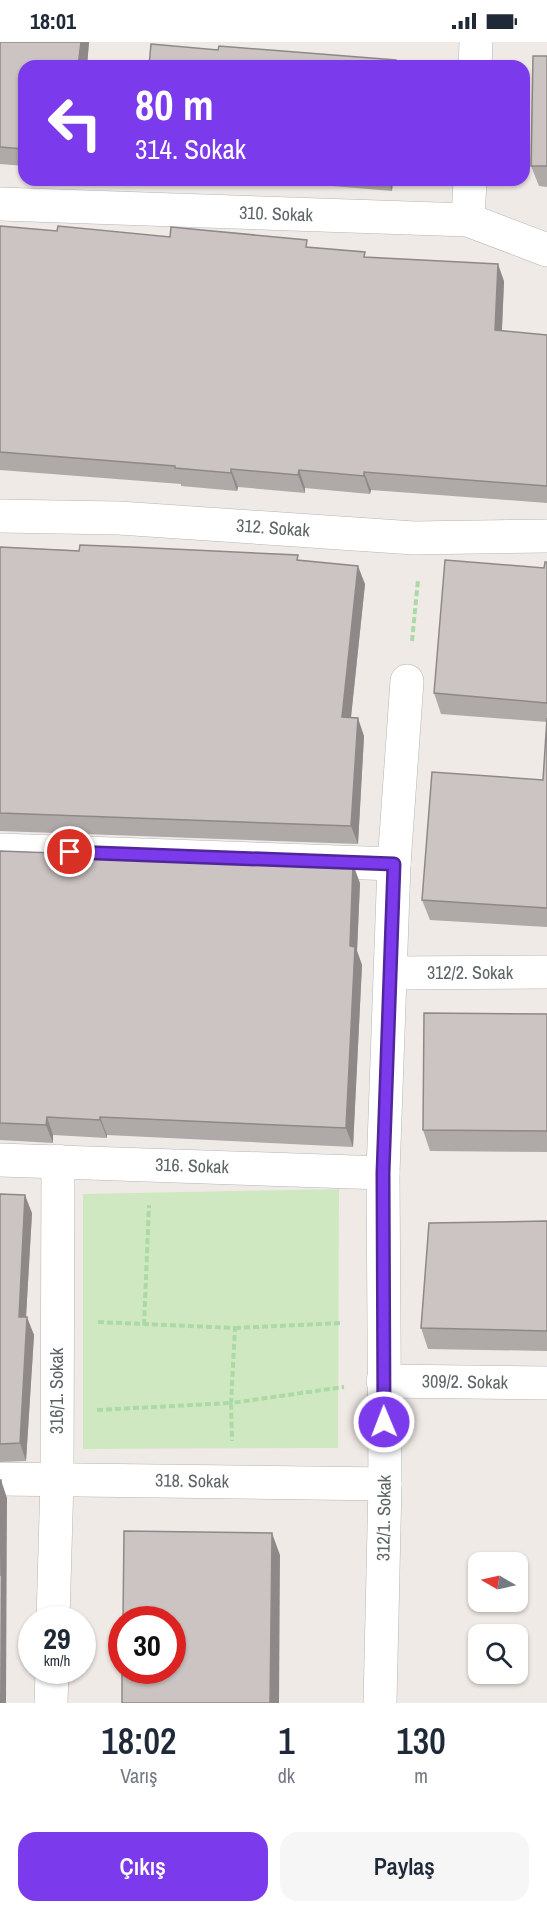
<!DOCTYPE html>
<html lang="tr">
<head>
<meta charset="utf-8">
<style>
	body { margin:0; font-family:"Archivo Narrow",sans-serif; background:#f6f6f7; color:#1f2937; height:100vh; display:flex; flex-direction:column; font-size:22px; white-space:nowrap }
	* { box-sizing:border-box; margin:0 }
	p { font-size:20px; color:#747a83 }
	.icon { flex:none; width:33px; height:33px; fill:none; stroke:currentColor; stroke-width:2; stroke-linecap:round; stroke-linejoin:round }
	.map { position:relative; height:1661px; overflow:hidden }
	.drawer { display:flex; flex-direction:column; background:#fff; flex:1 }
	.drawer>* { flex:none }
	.top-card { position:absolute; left:18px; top:18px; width:512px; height:126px; border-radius:18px; box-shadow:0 2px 4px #0004; background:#7c3aed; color:#fff; overflow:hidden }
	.needle { width:39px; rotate:279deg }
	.tools { position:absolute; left:468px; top:1510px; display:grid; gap:12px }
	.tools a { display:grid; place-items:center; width:60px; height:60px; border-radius:12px; background:#fff; box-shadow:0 2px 4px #0004; font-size:30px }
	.speed { position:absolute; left:18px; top:1564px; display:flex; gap:12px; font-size:30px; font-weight:700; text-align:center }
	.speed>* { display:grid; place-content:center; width:78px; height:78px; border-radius:50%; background:#fff; box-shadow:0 2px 4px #0004; line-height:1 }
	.speed small { font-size:15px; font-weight:400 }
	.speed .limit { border:9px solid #d22; background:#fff; color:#111 }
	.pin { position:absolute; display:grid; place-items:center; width:51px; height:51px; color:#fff; margin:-26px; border:3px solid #fff; border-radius:50%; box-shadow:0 2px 6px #0007 }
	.me { position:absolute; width:66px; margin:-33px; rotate:359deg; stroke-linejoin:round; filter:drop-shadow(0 0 4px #0008) }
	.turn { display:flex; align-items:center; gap:21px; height:126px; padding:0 18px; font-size:27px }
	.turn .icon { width:78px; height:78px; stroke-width:2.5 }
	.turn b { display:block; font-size:42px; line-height:51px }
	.eta { display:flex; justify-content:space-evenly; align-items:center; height:102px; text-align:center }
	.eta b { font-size:36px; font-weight:600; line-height:42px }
	.action { display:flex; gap:12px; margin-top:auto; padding:12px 18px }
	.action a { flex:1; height:69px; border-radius:18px; background:#7c3aed; color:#fff; font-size:24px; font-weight:600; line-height:69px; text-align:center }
	.action a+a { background:#f6f6f7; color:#1f2937 }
	.status { display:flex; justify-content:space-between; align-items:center; height:42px; padding:0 30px; background:#fff; direction:ltr }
	.status svg { height:16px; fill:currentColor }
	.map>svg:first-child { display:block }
</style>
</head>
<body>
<div class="status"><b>18:01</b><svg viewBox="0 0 49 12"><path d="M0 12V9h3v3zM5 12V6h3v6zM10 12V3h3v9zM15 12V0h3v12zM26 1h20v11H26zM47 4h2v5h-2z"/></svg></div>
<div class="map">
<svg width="547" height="1661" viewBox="0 0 547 1661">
	<rect width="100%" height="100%" fill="#f0eae6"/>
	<path fill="#d0e8c2" d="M339,1147l-1,259 -255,1v-255z"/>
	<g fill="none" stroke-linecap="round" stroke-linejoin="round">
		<defs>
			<g id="street">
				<path d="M475,24l1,-24"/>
				<path d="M0,162l468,16 79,30"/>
				<path d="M468,178l2,-40"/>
				<path d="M0,474l119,2 295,20 133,-2"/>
				<path d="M0,808l394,14"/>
				<path d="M392,931l155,-1"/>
				<path d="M0,1118l383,13"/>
				<path d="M383,1339l164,2"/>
				<path d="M0,1437l385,5"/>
				<path d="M53,1578l4,-140 1,-319"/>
				<path d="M51,1661l1,-32"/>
				<path d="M380,1661l5,-219 -2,-311 11,-309 13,-183"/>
			</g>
		</defs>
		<use href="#street" stroke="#b1b7b8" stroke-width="34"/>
		<g stroke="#abdaa5" stroke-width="4" stroke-dasharray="6 3" stroke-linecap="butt">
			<path d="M412,599l6,-61"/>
			<path d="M98,1280l137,6 -4,75 113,-16"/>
			<path d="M144,1283l5,-120"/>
			<path d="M235,1286l107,-5"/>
			<path d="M97,1368l134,-7 1,38"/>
		</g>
		<use href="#street" stroke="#fff" stroke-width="33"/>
	</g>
	<g fill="#afa9a8">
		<path d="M0,0h89l-2,24h-63v100l-24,-2z"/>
		<path d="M547,14v131l-8,-1 -8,-20z"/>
		<path d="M261,138h132l-1,11z"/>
		<path d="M0,184l57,5 113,6 139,10 195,34 -2,50 45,4v168l-176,-13 -1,4 -65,-6v5l-67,-6 -1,4 -56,-5v-2l-181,-14z"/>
		<path d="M0,505l300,13 65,24 -14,134 13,18 -6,108 -358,-13z"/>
		<path d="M547,520v365l-117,-7 -8,-20 121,-120 4,-58 -106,-8 -7,-21 110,-125z"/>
		<path d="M0,809l360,32 -3,68 5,14 -9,182 -246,-12v3l-54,-3v8l-53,-3z"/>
		<path d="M547,972v138l-117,-1 -7,-21z"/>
		<path d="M0,1152l32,19 -6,104 8,18 -8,126 -26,1z"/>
		<path d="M547,1179v130l-119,-2 -7,-21z"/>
	</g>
	<g fill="#8e8988">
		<path d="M81,0h8l-2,24h-9z"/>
		<path d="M388,138h5l-1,11z"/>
		<path d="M498,222l6,17 -3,67 -6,-18z"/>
		<path d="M231,427l7,18 -1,4 -6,-18z"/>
		<path d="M299,428l6,18v5l-7,-18z"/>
		<path d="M364,430l7,18 -1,4 -6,-18z"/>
		<path d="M358,524l7,18 -16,151 -7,-18z"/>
		<path d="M358,676l6,18 -6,108 -7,-18z"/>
		<path d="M353,822l7,19 -3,68 5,14 -9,182 -7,-19 4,-182z"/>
		<path d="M47,1075l6,18v8l-7,-18z"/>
		<path d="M100,1075l7,18v3l-7,-18z"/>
		<path d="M25,1153l7,18 -7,121 -6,-17z"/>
		<path d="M27,1275l7,18 -8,126 -6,-18z"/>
		<path d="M1,1438l6,18 -1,205h-6z"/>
		<path d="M272,1491l8,22 -1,148h-9z"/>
	</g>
	<g fill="#cbc4c3" stroke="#8e8988" stroke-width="1.5">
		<path d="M0,0h81l-3,24h-54v83l-24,-2z"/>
		<path d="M151,2l67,6 1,-4 177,14v6h-247z"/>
		<path d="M533,14h14v110h-16z"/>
		<path d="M0,184l57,5 1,-5 112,11 1,-10 136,13 -1,7 59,5 -1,5 134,7 -3,66 52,5v151l-183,-14v4l-65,-6 -1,5 -67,-6v4l-56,-5v-2l-175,-14z"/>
		<path d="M80,503l51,2 167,8 -1,5 61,6 -16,151 16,1 -7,108 -351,-13v-266l79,4z"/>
		<path d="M445,518l99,8 1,-6h2v141l-113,-10z"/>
		<path d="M547,676v190l-125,-8 10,-128 111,8z"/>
		<path d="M0,809l353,13 -3,82 5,1 -9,181 -246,-11v3l-53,-3 -1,8 -46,-2z"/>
		<path d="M424,971l123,1v117l-124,-1z"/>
		<path d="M0,1152l25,1 -6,122h8l-7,126 -20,1z"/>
		<path d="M547,1179v110l-126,-3 8,-105z"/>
		<path d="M0,1438h1l-1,96z"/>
		<path d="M124,1489l148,2 -2,170h-148v-32h50v-51h-49z"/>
	</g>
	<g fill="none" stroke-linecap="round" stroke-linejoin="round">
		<defs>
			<path id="route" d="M70,810l324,12 -11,309 1,249"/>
		</defs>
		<use href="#route" stroke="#51269a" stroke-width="15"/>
		<use href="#route" stroke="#7c3aed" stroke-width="10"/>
	</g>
	<g text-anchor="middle" stroke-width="4.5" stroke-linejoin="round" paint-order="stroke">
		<g font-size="18" fill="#5d6566" stroke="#fff">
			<text transform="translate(276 172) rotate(2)" y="6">310. Sokak</text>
			<text transform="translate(273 486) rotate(4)" y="6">312. Sokak</text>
			<text x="470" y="937">312/2. Sokak</text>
			<text transform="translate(192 1124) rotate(2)" y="6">316. Sokak</text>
			<text transform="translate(465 1340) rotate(1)" y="6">309/2. Sokak</text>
			<text transform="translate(57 1349) rotate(-90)" y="6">316/1. Sokak</text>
			<text transform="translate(192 1439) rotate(1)" y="6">318. Sokak</text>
			<text transform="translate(384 1476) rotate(-89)" y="6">312/1. Sokak</text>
		</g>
	</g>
</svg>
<div class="tools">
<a><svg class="needle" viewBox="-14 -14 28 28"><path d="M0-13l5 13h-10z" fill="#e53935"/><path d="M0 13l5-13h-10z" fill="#747a83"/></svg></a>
<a><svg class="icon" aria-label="search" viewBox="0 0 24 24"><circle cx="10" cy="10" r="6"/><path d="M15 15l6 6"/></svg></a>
</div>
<div class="speed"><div>29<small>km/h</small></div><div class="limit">30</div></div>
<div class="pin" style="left:70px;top:810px;background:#d93025"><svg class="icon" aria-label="arrive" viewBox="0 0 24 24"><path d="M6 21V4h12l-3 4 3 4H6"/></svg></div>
<svg class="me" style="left:384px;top:1380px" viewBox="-20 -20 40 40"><circle r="17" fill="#7c3aed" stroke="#fff" stroke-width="3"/><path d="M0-11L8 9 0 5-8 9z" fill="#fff"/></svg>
<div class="top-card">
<div class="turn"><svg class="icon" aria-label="left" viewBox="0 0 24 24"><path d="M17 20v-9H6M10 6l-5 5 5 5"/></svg><div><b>80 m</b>314. Sokak</div></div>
</div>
</div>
<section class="drawer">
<div class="eta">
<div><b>18:02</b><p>Varış</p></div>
<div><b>1</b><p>dk</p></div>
<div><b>130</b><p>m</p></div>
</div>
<div class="action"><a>Çıkış</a><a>Paylaş</a></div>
</section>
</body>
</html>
